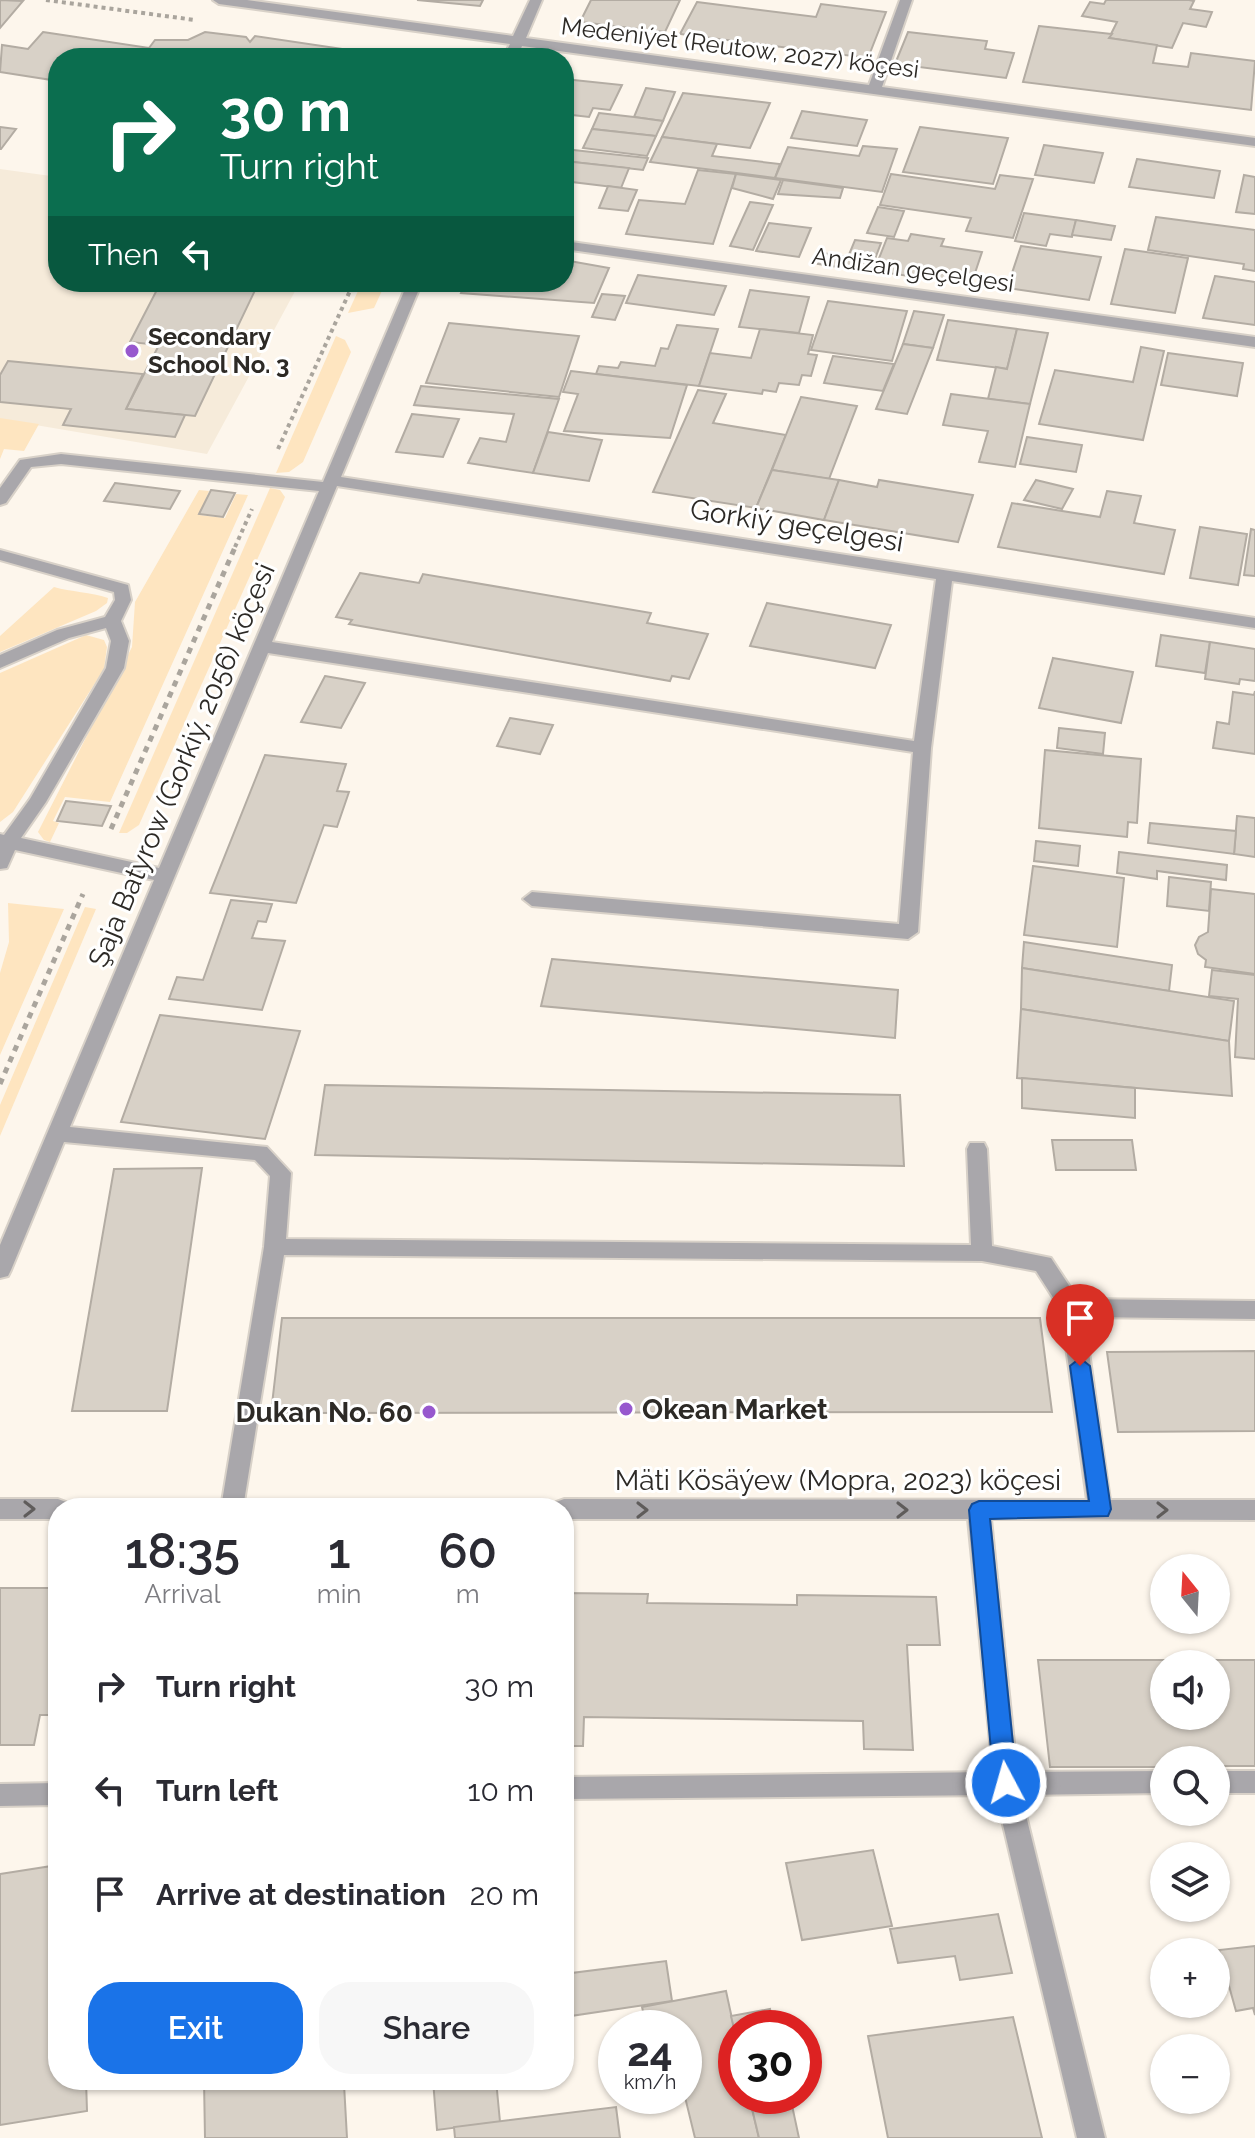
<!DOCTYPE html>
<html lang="en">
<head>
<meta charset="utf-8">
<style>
	body { margin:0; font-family:Raleway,sans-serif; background:#f7f7f7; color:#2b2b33; height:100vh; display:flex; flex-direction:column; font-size:30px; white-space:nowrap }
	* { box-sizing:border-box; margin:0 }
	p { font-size:26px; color:#7c7c81 }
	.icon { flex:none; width:44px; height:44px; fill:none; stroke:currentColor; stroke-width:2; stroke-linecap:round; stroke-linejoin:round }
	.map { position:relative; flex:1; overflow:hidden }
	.side { position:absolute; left:48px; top:1498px; width:526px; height:592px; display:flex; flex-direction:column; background:#fff; border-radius:32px; box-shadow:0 2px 6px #0004 }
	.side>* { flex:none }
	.banner { position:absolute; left:48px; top:48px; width:526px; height:244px; border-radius:32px; box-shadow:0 2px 6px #0004; background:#0b6e4f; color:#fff; overflow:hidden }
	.needle { width:52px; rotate:342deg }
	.buttons { position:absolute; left:1150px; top:1554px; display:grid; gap:16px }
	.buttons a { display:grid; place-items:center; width:80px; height:80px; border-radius:50%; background:#fff; box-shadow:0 2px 6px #0004; font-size:40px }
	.speed { position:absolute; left:598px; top:2010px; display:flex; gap:16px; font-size:40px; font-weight:700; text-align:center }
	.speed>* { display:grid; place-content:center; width:104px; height:104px; border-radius:50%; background:#fff; box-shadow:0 2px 6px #0004; line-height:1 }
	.speed small { font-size:20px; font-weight:400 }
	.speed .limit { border:12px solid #d22; background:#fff; color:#111 }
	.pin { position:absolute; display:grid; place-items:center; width:68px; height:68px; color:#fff; margin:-82px -34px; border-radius:50% 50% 50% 0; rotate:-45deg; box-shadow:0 0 8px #0007 }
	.pin .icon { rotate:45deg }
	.me { position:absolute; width:88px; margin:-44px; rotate:354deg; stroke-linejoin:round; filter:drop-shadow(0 0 6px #0008) }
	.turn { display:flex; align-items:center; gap:28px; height:168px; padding:0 40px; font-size:36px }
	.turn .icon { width:104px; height:104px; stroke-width:2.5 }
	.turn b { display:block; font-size:56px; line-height:68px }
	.then { display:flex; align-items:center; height:76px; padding:0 40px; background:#0003; gap:16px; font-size:30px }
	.eta { display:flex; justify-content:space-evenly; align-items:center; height:136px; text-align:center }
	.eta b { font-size:48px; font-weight:600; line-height:56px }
	.primary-button { display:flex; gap:16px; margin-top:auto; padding:16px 40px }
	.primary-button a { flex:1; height:92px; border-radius:32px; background:#1a73e8; color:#fff; font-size:32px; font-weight:600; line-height:92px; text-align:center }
	.primary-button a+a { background:#f7f7f7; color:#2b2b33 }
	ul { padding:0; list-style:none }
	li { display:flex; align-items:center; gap:24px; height:104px; padding:0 40px }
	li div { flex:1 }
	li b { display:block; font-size:30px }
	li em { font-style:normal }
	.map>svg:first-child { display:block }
</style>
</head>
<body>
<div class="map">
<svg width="1255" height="2138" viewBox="0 0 1255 2138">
	<rect width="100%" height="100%" fill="#fdf6ec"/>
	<path fill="#f6ebda" d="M0,169l58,8v105h242l-93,172 -207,-35z"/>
	<g fill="#fee5c0">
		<path d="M362,282h24l-12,26 -26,5z"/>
		<path d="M336,336l9,4 6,12 -48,110 -14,10 -13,1z"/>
		<path d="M0,418l39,6 -15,27 -20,-2 -4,10z"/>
		<path d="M270,488l10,2 5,7 -146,328 -12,8h-8z"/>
		<path d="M199,490l10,1 -10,24 26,3 11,-24 12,1 -138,307 -45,-5 -12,24 6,2 -9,19 -6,-2 -6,-8 94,-185 3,-45z"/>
		<path d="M54,587c17,5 37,5 54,11l-1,5 -11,8 -96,41v-16z"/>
		<path d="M86,635l18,5 3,7 -3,22 -91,143 -13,10v-149z"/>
		<path d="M8,903l56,6 -64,146v-82l9,-31z"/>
		<path d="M85,907l11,2 -96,227v-31z"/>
	</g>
	<g fill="#d8d1c7" stroke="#b3aca3" stroke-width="2" fill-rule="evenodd">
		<path d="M0,0l23,1 -23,27z"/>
		<path d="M417,0h66l-3,6z"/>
		<path d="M591,0h89l-15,32 -85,-10z"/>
		<path d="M1106,0h83l5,1 -4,8 22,3 -6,15 -23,-4 -11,25 -63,-10 8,-16 -35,-6 8,-14 14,2z"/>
		<path d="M697,2l119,15 5,-13 65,8 -18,46 -188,-24z"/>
		<path d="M1039,26l73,8 -3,4 48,7 -4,18 35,4 3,-14 64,8 -4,49 -228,-28z"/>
		<path d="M43,32l106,16 6,-8h33l17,-8 41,5 4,5 5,-6 148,22h-345v23l-58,-9 2,-27 26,4z"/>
		<path d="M908,32l79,9 -2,8 29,4 -8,25 -111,-14z"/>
		<path d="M564,79l58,6 -12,25 -17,-2 -4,9 -25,-3z"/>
		<path d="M646,88l29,4 -12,29 -29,-4z"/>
		<path d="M683,93l87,10 -20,45 -88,-11z"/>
		<path d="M802,111l65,9 -10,26 -66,-8z"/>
		<path d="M599,113l35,4 29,4 -7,15 -64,-7z"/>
		<path d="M0,127l16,2 -15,20h-1z"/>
		<path d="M920,127l88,11 -15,46 -90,-12z"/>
		<path d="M592,129l64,7 -9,20 -64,-8z"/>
		<path d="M662,137l55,7 -5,12 68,8 -5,14 -125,-16z"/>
		<path d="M1044,145l59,8 -9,30 -59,-8z"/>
		<path d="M863,146l34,3 -15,43 -107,-14 13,-31 71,9z"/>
		<path d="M564,149l84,9 -5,12 -79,-9z"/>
		<path d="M1137,159l83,12 -6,27 -85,-11z"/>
		<path d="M564,161l65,7 -8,20 -57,-7z"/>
		<path d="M698,170l38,4 -23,70 -87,-10 13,-34 46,4z"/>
		<path d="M736,174l45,6 -8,19 -41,-11z"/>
		<path d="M891,174l104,15 5,-14 33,4 -20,59 -47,-7 5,-13 -91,-13z"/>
		<path d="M1244,175l11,2v37l-19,-2z"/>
		<path d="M783,180l60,8 -3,10 -62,-4z"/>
		<path d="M608,186l29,4 -9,21 -29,-3z"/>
		<path d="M750,202l23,3 -20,45 -23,-4z"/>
		<path d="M878,207l26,4 -10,26 -27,-4z"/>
		<path d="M1024,213l52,7 -4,17 -22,-3 -4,12 -31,-5z"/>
		<path d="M1156,217l99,13v41l-12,-2 1,-5 -96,-14z"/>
		<path d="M1076,220l39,6 -4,14 -39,-5z"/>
		<path d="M769,223l42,5 -12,29 -43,-6z"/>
		<path d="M911,234l33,5 -3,7 41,6 -11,33 -97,-14 13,-33 21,3z"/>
		<path d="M855,240l26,3 -11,29 -52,-8 5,-11 25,4z"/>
		<path d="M1021,246l80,11 -12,43 -82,-12z"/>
		<path d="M1125,249l63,9 -13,55 -64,-9z"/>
		<path d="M564,260l45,8 -15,35 -133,-10 5,-11h98z"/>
		<path d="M638,275l88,11 -12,29 -88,-12z"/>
		<path d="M1215,276l40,6v43l-52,-7z"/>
		<path d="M161,282h98l-64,134 -69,-7 33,-64 -29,-3z"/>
		<path d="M750,290l59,7 -10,36 -60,-6z"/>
		<path d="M602,294l23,2 -10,24 -23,-3z"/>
		<path d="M828,301l79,10 -15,50 -81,-11z"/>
		<path d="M914,311l30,4 -11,33 -30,-4z"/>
		<path d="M948,320l69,9 -10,40 -70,-9z"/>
		<path d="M449,323l130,13 -20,61 -133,-14z"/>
		<path d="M677,325l41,4 -19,57 -103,-12 3,-8 19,2 3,-6 34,4 6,-18 7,1z"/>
		<path d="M760,329l53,6 -5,19 9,1 -6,21 -9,-1 -3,10 -20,-2 -3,9 -13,-2 -1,4 -63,-8 11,-33 41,5z"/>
		<path d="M1017,329l31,4 -18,71 -42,-5 8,-32 11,2z"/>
		<path d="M903,344l30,4 -26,66 -31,-5z"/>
		<path d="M1141,347l23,4 -21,89 -104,-16 16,-54 78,12z"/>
		<path d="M1168,353l75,10 -6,33 -76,-11z"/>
		<path d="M833,356l61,8 -11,27 -59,-8z"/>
		<path d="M8,361l135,13 -17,35 59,6 -10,22 -112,-12 8,-16 -71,-7v-27z"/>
		<path d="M571,371l116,14 -17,53 -106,-7 14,-37 -15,-2z"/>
		<path d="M421,386l138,13 -26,74 -65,-10 12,-25 26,4 8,-28 -100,-9z"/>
		<path d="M698,390l28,4 -13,29 73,12 -30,73 -103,-16z"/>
		<path d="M951,394l79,10 -15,63 -36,-5 9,-31 -45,-6z"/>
		<path d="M801,397l56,9 -28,73 -57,-9z"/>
		<path d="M412,414l47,5 -16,38 -47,-5z"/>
		<path d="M548,432l54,8 -13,41 -56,-8z"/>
		<path d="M1027,437l55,8 -6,27 -56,-8z"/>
		<path d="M772,470l67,10 -15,40 -68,-12z"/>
		<path d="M839,480l38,7 2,-7 94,15 -15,47 -134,-22z"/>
		<path d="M1036,480l37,9 -11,20 -38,-9z"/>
		<path d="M115,483l65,8 -10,18 -66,-8z"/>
		<path d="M211,490l24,3 -12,24 -24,-3z"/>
		<path d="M1107,491l34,5 -7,27 41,7 -11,44 -166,-27 14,-44 88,14z"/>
		<path d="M1200,527l47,7 -9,51 -48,-7z"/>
		<path d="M1251,529l4,1v46l-11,-1z"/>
		<path d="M360,573l59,10 4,-9 228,39 -4,10 61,11 -19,45 -17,-3 -2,5 -321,-57 3,-4 -16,-3z"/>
		<path d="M767,603l124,22 -16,43 -125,-22z"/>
		<path d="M1161,635l49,7 -5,31 -49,-7z"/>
		<path d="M1210,642l45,7v32l-15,-2 -1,5 -34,-5z"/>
		<path d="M1053,658l80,14 -12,51 -82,-15z"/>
		<path d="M325,676l40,7 -24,45 -40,-6z"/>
		<path d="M1255,691v63l-42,-6 4,-26 12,2 4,-32 21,3z"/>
		<path d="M510,718l43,7 -13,29 -43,-8z"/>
		<path d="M1059,728l46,5 -2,21 -46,-6z"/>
		<path d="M1045,750l96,9 -4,64 -9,-1 -1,15 -88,-9z"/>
		<path d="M265,755l81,9 -9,27 12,1 -12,35 -13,-2 -28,78 -86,-10z"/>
		<path d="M66,801l45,5 -9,20 -45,-5z"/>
		<path d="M1237,816l18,2v39l-21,-3z"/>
		<path d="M1150,823l86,8 -2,23 -86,-11z"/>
		<path d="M1036,841l44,5 -2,20 -44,-5z"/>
		<path d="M1119,852l108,13 -1,15 -69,-9v8l-40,-6z"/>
		<path d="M1033,866l91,12 -7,69 -93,-12z"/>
		<path d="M1169,877l42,5 -2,29 -42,-5z"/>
		<path d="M1211,889l44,5v80l-50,-7 1,-7 -8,-6 -3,-9 4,-8 9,-5z"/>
		<path d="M231,900l41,4 -6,18 -8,-1 -6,17 33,3 -23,69 -93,-11 8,-22 26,3z"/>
		<path d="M1024,942l148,23 -3,26 -147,-23z"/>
		<path d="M552,959l346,31 -3,48 -354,-32z"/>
		<path d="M1022,968l212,33 -5,40 -208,-32z"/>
		<path d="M1212,970l43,5v84l-20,-2 3,-58 -29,-3z"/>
		<path d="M1021,1009l208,32 3,55 -215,-18z"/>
		<path d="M160,1015l140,16 -35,108 -144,-17z"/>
		<path d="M1022,1078l113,10v30l-113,-10z"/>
		<path d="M325,1085l575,10 4,71 -589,-11z"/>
		<path d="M1052,1140h80l4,30h-80z"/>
		<path d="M202,1168l-35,243h-95l42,-242z"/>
		<path d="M282,1318h758l12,94 -781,1z"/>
		<path d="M1255,1351v80l-137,1 -11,-80z"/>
		<path d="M0,1588h58v127h-18l-6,30h-34z"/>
		<path d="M564,1593l84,1 -1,9 150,2v-10l139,2 4,48h-33l6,105 -49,-1 -1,-28 -279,-4 -1,29h-19z"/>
		<path d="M1038,1660h217v106h-39v-6h-52v7h-114zM1164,1664h52v52h-52z"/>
		<path d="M873,1850l19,76 -90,14 -16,-77z"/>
		<path d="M58,1865v215h28l1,31 -87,14v-251z"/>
		<path d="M998,1914l14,59 -52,7 -5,-24 -57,7 -8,-34z"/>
		<path d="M1255,1946v69l-2,-7 -17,3 -17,-61z"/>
		<path d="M666,1961l6,40 -108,16v-43z"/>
		<path d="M726,1991l10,46v59h13l10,42h-64l-11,-45v-65h-37l-5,-21z"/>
		<path d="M770,2009l4,19h-38v9l-5,-21z"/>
		<path d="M1013,2017l29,121h-154l-20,-102z"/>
		<path d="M204,2080h171l-31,4 3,54h-142z"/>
		<path d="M433,2080h63l4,42 -63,8z"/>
		<path d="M749,2096h41l9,42h-40z"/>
		<path d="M616,2107l4,31h-165l-1,-11z"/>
	</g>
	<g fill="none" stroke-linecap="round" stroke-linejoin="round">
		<defs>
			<g id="minor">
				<path d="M213,0h34l266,36 17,-36h12l-16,38 343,47 31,-85h12l-30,87 373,51v8l-733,-100 -5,12h-14l7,-14 -291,-40z"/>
				<path d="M564,241l691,96v10l-691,-98z"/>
				<path d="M408,282h14l-81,195 914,141v10l-303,-47 -21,167 -13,184 -10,7 -376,-33 -9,-7 9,-7 367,32 14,-172 -645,-99 -198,474 197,20 24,26 -5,66 685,6 -4,-96 3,-6h14l3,6 5,97 59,12 27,41 177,2v18l-171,-2 26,183h145v20l-264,-1 26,253 147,-1v22l-143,2 84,343h-28l-81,-343 -432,4v-22l429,-5 -25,-253h-404v-11h-11l3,-6 8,-3 523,1 -26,-190 -25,-39 -54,-10 -698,-6 -41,253h-22l43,-261 6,-71 -15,-16 -191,-18 -53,128 -3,6 -8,2v-33l154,-365 -139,-30 -8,18 -7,1v-35l4,1 26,-36 76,-131 5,-27 -5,-13 -37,10 -69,30v-13l57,-25 48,-13 10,-17 -1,-8 -114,-32v-10l128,35 3,15 -10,21 8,20 -5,27 -78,134 -25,36 138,30 160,-377 -258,-27 -30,3 -25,36 -6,2v-17l20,-28 41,-6 262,28zM337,486l599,93 -22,162 -642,-99z"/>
				<path d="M0,1499h58l8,3 3,6h-11v11h-58z"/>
				<rect x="1216" y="1771" width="39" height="22"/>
				<path d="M58,1783v22l-58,1v-22z"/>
			</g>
		</defs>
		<use href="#minor" stroke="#d8d1c8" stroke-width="4"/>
		<g stroke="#aaa59d" stroke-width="4" stroke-dasharray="4 4" stroke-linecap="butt">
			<path d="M46,0l149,20"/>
			<path d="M278,449l76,-167"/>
			<path d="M235,547l17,-38"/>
		</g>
		<g stroke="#aaa59d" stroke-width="5" stroke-dasharray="6 6" stroke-linecap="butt">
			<path d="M111,829l125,-284"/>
			<path d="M0,1084l83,-190"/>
		</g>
		<use href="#minor" fill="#a9a7ab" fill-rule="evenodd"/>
	</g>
	<defs><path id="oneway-chevron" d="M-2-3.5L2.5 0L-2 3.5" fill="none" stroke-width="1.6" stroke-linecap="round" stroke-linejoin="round" transform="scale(2)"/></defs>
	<g stroke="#5f5c5b">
		<use href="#oneway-chevron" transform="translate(29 1509)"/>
		<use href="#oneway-chevron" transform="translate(642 1510)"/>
		<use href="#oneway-chevron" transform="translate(902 1510)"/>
		<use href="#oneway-chevron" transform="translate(1162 1510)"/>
	</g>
	<path fill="#1a73e8" stroke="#114b97" stroke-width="2" d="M1080,1358l10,8 21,143 -3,7 -118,3 27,264 -3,7 -8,3 -8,-3 -4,-7 -25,-273 3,-6 7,-3h110l-19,-135z"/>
	<g fill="#9758ce" stroke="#fff" stroke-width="3">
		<circle cx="132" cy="351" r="8"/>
		<circle cx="626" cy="1409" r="8"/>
		<circle cx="429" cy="1412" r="8"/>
	</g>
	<g text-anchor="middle" stroke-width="6" stroke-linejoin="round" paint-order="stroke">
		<g font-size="24" fill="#2d2a26" stroke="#fff">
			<text transform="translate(740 48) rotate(7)" y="8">Medeniýet (Reutow, 2027) köçesi</text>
			<text transform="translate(913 270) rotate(8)" y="8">Andižan geçelgesi</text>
		</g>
		<g font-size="24" font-weight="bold" fill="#2d2a26" stroke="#fff" text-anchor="start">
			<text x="148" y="345">Secondary<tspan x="148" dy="28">School No. 3</tspan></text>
		</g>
		<g font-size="28" fill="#2d2a26" stroke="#fff">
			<text transform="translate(797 525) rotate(9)" y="10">Gorkiý geçelgesi</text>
			<text transform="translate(181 765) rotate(-67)" y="10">Şaja Batyrow (Gorkiý, 2056) köçesi</text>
			<text x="838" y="1490">Mäti Kösäýew (Mopra, 2023) köçesi</text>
		</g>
		<g font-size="28" font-weight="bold" fill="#2d2a26" stroke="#fff" text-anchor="start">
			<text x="642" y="1419">Okean Market</text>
			<text x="413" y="1422" text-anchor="end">Dukan No. 60</text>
		</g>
	</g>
</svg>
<div class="buttons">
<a><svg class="needle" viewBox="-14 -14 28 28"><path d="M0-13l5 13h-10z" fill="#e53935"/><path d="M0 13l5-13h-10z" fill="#7c7c81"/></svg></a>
<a><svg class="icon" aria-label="sound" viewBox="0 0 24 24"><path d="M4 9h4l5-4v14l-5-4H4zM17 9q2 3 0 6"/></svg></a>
<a><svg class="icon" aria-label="search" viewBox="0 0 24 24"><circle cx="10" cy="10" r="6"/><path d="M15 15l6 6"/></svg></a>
<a><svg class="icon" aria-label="layers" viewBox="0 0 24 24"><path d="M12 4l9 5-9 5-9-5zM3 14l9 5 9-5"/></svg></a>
<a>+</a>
<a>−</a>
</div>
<div class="speed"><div>24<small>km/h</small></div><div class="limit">30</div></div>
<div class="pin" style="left:1080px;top:1366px;background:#d93025"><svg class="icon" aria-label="arrive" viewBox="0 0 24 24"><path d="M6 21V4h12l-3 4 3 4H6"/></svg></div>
<svg class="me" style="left:1006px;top:1783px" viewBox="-20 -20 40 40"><circle r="17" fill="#1a73e8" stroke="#fff" stroke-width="3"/><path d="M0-11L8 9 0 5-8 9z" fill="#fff"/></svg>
<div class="banner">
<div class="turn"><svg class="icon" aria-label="right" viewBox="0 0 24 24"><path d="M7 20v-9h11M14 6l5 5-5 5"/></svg><div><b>30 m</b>Turn right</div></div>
<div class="then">Then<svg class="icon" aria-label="left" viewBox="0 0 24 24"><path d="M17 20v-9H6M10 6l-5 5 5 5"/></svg></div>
</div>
<section class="side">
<div class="eta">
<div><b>18:35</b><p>Arrival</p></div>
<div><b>1</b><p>min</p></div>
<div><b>60</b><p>m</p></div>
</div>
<ul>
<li><svg class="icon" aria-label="right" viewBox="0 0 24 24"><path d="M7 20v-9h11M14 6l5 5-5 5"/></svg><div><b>Turn right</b></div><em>30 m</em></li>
<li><svg class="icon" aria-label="left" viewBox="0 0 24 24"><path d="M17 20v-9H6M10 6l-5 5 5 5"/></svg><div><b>Turn left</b></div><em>10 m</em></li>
<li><svg class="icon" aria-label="arrive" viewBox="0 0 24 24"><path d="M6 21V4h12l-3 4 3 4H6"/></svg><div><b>Arrive at destination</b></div><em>20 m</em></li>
</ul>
<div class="primary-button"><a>Exit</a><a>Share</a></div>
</section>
</div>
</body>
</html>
